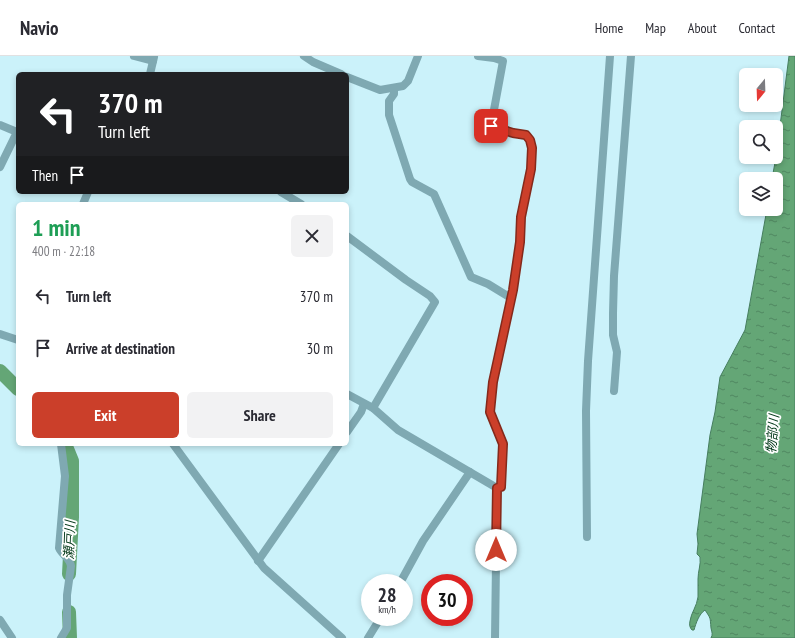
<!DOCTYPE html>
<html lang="en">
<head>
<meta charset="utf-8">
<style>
	body { margin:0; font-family:"PT Sans Narrow","Noto Sans JP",sans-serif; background:#f2f2f3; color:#2b2b33; height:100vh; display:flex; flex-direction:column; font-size:15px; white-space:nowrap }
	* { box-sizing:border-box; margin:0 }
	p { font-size:13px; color:#7c7c81 }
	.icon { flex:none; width:22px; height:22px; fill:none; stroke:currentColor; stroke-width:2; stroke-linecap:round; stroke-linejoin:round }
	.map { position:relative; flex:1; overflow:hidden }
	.drawer { position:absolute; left:16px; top:146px; width:333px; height:244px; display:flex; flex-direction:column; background:#fff; border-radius:6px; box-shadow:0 2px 6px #0003 }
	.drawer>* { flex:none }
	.hud { position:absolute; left:16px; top:16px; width:333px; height:122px; border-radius:6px; box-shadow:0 2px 6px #0003; background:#202124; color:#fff; overflow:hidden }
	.needle { width:26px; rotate:199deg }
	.buttons { position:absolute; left:739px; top:12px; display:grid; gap:8px }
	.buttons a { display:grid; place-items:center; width:44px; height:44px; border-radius:6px; background:#fff; box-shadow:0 2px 6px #0003; font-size:20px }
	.speed { position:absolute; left:361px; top:518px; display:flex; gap:8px; font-size:20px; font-weight:700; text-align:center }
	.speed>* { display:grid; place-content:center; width:52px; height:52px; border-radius:50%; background:#fff; box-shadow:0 2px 6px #0003; line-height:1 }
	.speed small { font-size:10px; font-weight:400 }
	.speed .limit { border:6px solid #d22; background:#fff; color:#111 }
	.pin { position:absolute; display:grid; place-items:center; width:34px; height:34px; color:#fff; margin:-17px; border-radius:8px; box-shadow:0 2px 6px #0006 }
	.me { position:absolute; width:44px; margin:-22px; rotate:0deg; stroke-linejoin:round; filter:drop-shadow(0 0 3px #0008) }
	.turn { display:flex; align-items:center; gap:14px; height:84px; padding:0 16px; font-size:18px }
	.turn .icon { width:52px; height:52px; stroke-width:2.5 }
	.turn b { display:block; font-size:28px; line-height:34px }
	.then { display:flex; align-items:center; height:38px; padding:0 16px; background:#0003; gap:8px; font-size:15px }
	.round { display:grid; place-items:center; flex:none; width:42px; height:42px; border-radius:6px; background:#f2f2f3 }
	.headline { display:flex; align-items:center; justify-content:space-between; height:68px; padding:0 16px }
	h1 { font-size:24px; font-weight:700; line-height:30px; color:#1e9e55 }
	.button { display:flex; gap:8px; margin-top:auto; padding:8px 16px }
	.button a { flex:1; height:46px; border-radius:6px; background:#cb3f2a; color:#fff; font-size:16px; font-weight:700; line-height:46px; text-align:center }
	.button a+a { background:#f2f2f3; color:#2b2b33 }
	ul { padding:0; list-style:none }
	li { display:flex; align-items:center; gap:12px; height:52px; padding:0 16px }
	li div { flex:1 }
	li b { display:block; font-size:15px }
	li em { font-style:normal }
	header { display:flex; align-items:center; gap:24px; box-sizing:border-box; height:56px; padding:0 20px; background:#fff; border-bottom:1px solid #e1e1e2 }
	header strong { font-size:19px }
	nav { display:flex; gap:22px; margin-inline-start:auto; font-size:14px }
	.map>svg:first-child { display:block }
</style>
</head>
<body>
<header>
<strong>Navio</strong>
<nav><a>Home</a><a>Map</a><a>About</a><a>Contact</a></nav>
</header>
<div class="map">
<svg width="795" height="582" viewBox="0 0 795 582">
	<defs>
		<pattern id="water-ripples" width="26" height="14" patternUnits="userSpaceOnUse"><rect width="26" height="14" fill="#64a676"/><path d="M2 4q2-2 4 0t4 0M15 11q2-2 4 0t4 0" fill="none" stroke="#508761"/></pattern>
	</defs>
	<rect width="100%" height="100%" fill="#cbf2fa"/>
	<path fill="url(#water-ripples)" stroke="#467e5f" d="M789,0h6v582h-84c2,-4 1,-5 0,-10 -1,-11 0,-9 -6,-18 -6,4 -9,13 -11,20h-2c-2,-2 -3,-5 -2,-9 1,-8 7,-15 8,-24 0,-6 0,-12 0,-18 0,-8 3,-14 2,-22l-3,-3 1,-10 -1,-10 13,-99 5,-23 5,-35 25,-47 22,-121h9v-30h-4l4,-22z"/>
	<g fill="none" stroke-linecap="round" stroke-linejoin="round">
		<g stroke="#64a676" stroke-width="14">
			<path d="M0,315l18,18"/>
			<path d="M65,388l7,17v56l-3,57"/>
			<path d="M69,556l1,26"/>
		</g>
		<g stroke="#7fa9b2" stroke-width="8">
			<path d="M134,0l19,5"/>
			<path d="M304,0l9,6 28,12"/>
			<path d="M478,0l16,2 9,3 -12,65 22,7 13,2 4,5 2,8 -1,21 -10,48 -1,25 -7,48 -20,92 -3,30 13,32 -2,43 -4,1 -2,150"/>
			<path d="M150,18l4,-17"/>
			<path d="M347,21l33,13 23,-4 5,-5 10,-25"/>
			<path d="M394,32v6l-5,7v14l21,64 2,3 22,12 37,83 17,7 23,14"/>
			<path d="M0,69l17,7 -17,35"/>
			<path d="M281,136l20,12"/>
			<path d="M83,148l5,-12"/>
			<path d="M347,180l59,44 24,16 5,6 -62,106"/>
			<path d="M0,278l18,6"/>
			<path d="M614,335l3,-39 -4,-17v-22l1,-37 17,-220"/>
			<path d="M347,338l26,14 25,22 99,58"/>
			<path d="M347,376l14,-20 3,-8"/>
			<path d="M61,388l4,32 -6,72c3,7 11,10 12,18l-4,29v33l-6,10"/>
			<path d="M173,388l91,124 78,70"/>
			<path d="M587,481l-1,-126 2,-50 22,-305"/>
			<path d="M258,505l81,-117"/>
			<path d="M400,527l23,-42 47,-69"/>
			<path d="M0,564l12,18"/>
			<path d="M368,582l13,-21"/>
		</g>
	</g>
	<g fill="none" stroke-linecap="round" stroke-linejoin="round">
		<defs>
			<path id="route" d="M491,70l22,7 13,2 4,5 2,8 -1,21 -10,48 -1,25 -7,48 -20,92 -3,30 13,32 -2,43 -4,1 -1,62"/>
		</defs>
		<use href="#route" stroke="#84291b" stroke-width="10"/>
		<use href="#route" stroke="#cb3f2a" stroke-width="7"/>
	</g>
	<g text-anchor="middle" stroke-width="3.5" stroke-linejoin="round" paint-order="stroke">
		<g font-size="13" font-style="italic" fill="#013617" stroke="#fff">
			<text transform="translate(772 378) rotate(-85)" y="5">物部川</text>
			<text transform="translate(69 484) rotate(-88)" y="5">瀬戸川</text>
		</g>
	</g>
</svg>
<div class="buttons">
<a><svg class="needle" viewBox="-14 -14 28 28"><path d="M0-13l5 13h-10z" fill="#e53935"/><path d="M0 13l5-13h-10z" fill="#7c7c81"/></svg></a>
<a><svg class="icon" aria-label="search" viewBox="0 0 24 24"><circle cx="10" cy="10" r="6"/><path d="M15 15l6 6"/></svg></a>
<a><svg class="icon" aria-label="layers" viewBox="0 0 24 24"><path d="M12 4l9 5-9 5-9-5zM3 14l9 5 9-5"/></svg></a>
</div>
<div class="speed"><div>28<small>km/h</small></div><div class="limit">30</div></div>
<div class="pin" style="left:491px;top:70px;background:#d93025"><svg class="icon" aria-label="arrive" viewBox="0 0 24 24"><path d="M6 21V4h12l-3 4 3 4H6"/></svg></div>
<svg class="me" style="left:496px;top:494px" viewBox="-20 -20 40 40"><circle r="19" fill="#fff"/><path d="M0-13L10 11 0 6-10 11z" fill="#cb3f2a"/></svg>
<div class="hud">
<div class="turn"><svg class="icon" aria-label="left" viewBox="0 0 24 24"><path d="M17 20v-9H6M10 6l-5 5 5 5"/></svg><div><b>370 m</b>Turn left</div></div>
<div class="then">Then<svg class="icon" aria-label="arrive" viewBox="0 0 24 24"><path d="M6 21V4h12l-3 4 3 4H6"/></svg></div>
</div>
<section class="drawer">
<div class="headline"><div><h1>1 min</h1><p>400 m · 22:18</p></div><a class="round"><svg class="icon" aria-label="close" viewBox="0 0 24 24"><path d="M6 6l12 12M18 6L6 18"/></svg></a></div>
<ul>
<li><svg class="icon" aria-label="left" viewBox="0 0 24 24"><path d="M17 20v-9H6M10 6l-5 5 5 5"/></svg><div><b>Turn left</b></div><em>370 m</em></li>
<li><svg class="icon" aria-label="arrive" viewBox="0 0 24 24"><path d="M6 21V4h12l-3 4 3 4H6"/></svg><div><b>Arrive at destination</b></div><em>30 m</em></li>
</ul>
<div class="button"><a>Exit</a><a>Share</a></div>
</section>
</div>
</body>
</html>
